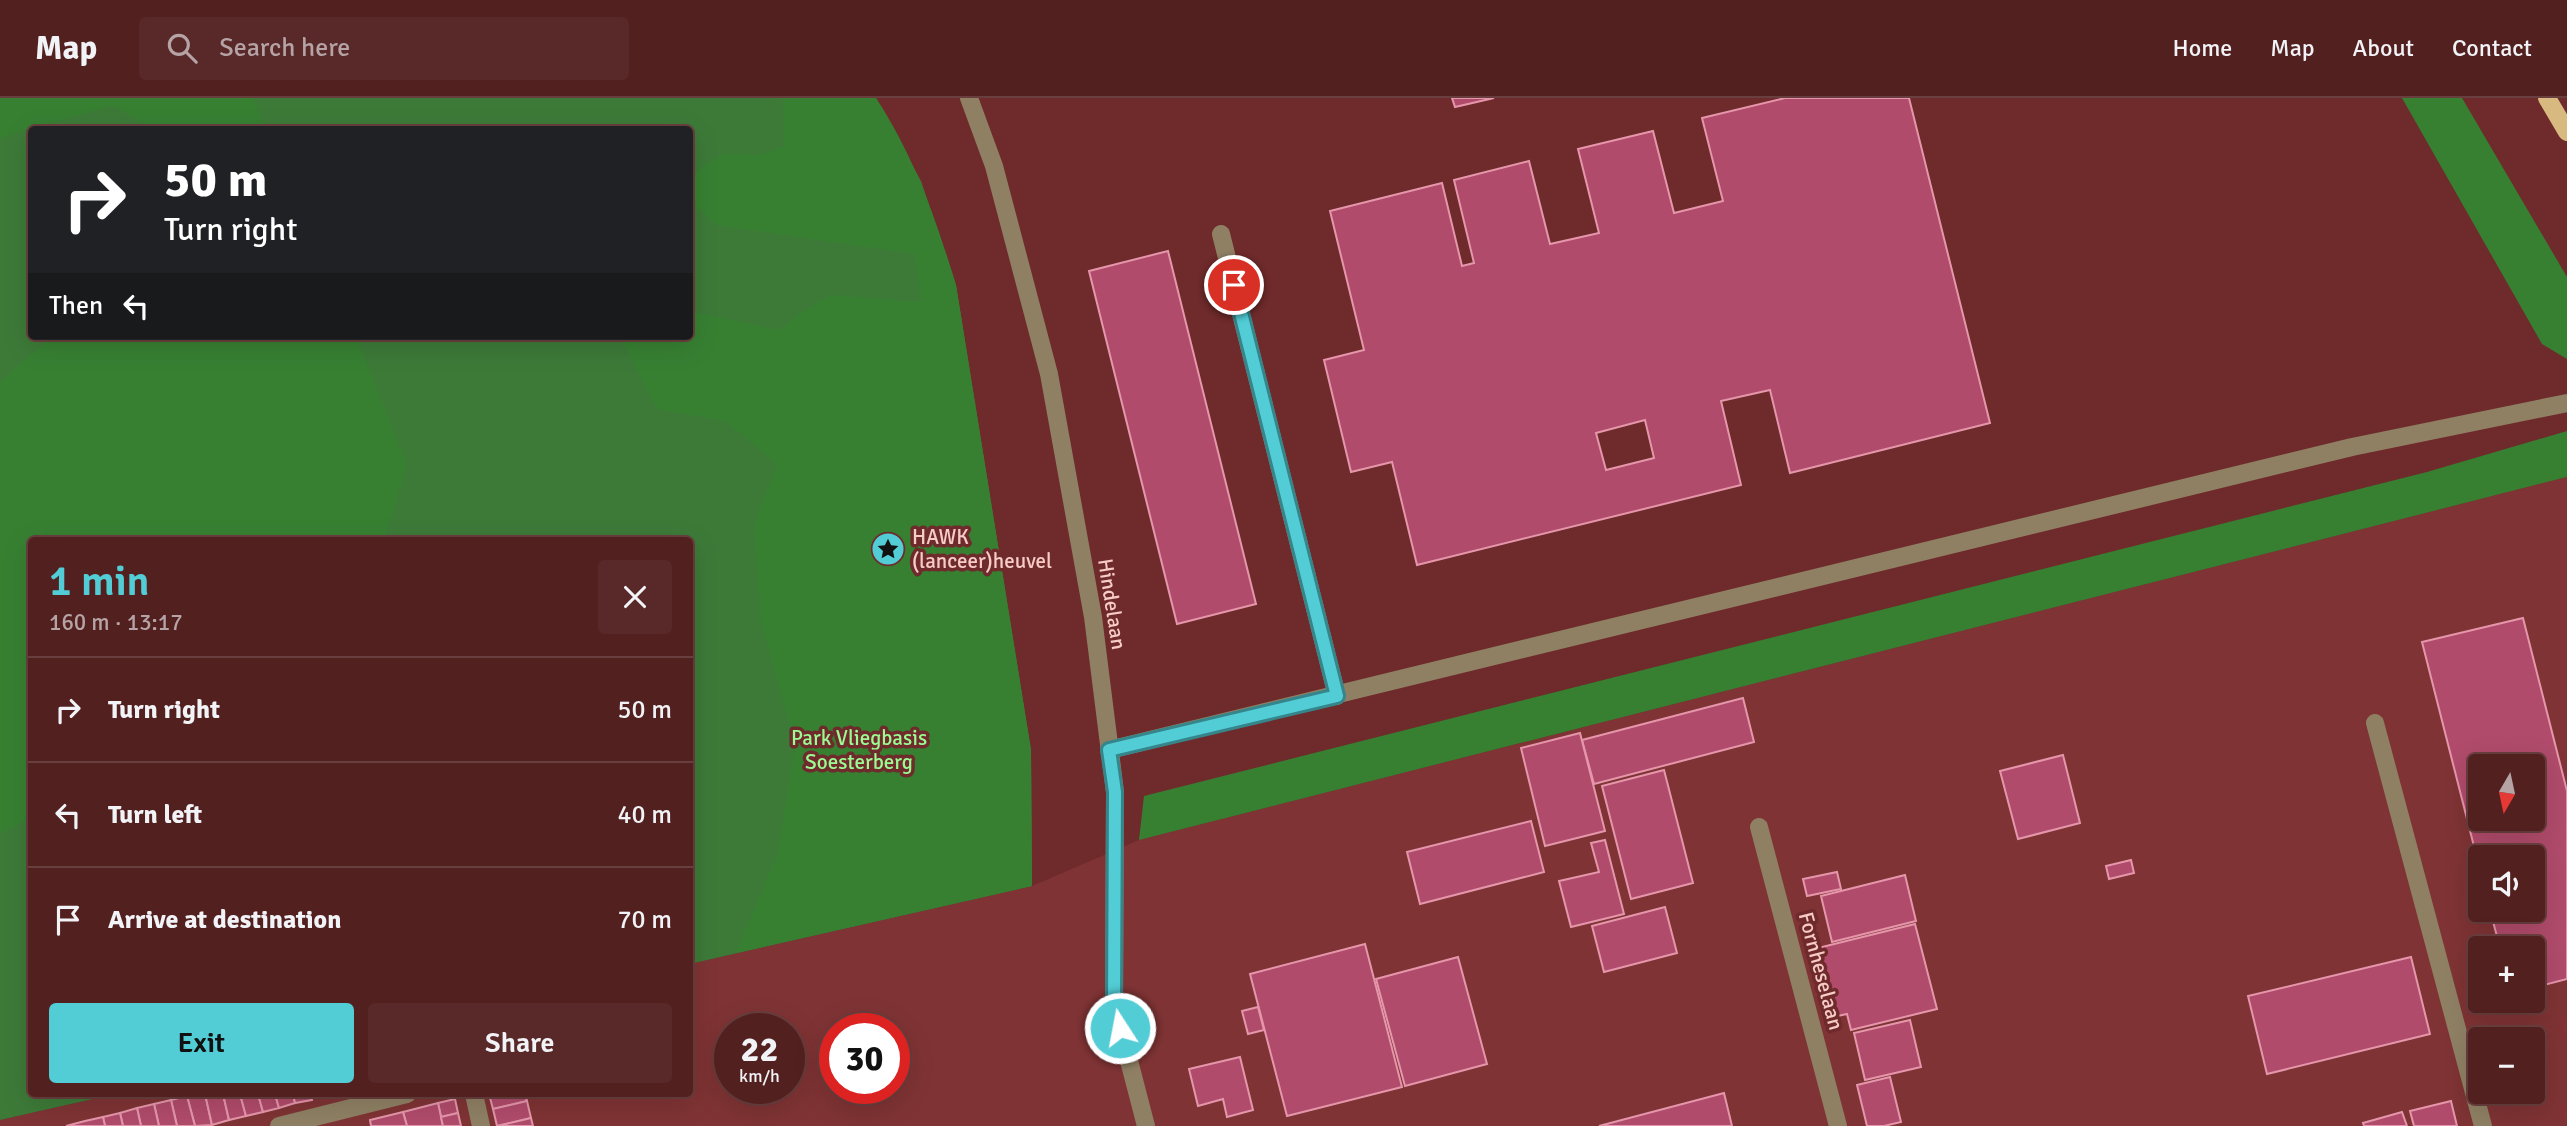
<!DOCTYPE html>
<html lang="en">
<head>
<meta charset="utf-8">
<style>
	body { margin:0; font-family:Signika,sans-serif; background:#592829; color:#f1f3f6; height:100vh; display:flex; flex-direction:column; font-size:26px; white-space:nowrap }
	* { box-sizing:border-box; margin:0 }
	p { font-size:23px; color:#b5a3a5 }
	.icon { flex:none; width:38px; height:38px; fill:none; stroke:currentColor; stroke-width:2; stroke-linecap:round; stroke-linejoin:round }
	.map { position:relative; flex:1; overflow:hidden }
	.sheet { position:absolute; left:28px; top:439px; width:665px; height:560px; display:flex; flex-direction:column; background:#532020; border-radius:7px; box-shadow:0 7px 28px #0002,0 0 0 2px #693e3e }
	.sheet>* { flex:none }
	.hud { position:absolute; left:28px; top:28px; width:665px; height:214px; border-radius:7px; box-shadow:0 7px 28px #0002,0 0 0 2px #693e3e; background:#202124; color:#fff; overflow:hidden }
	.needle { width:46px; rotate:189deg }
	.tools { position:absolute; left:2468px; top:656px; display:grid; gap:14px }
	.tools a { display:grid; place-items:center; width:77px; height:77px; border-radius:7px; background:#532020; box-shadow:0 7px 28px #0002,0 0 0 2px #693e3e; font-size:35px }
	.speed { position:absolute; left:714px; top:915px; display:flex; gap:14px; font-size:35px; font-weight:700; text-align:center }
	.speed>* { display:grid; place-content:center; width:91px; height:91px; border-radius:50%; background:#532020; box-shadow:0 7px 28px #0002,0 0 0 2px #693e3e; line-height:1 }
	.speed small { font-size:18px; font-weight:400 }
	.speed .limit { border:10px solid #d22; background:#fff; color:#111 }
	.pin { position:absolute; display:grid; place-items:center; width:60px; height:60px; color:#fff; margin:-30px; border:4px solid #fff; border-radius:50%; box-shadow:0 2px 7px #0007 }
	.me { position:absolute; width:77px; margin:-38px; rotate:349deg; stroke-linejoin:round; filter:drop-shadow(0 0 5px #0008) }
	.turn { display:flex; align-items:center; gap:24px; height:147px; padding:0 21px; font-size:32px }
	.turn .icon { width:91px; height:91px; stroke-width:2.5 }
	.turn b { display:block; font-size:49px; line-height:60px }
	.then { display:flex; align-items:center; height:66px; padding:0 21px; background:#0003; gap:14px; font-size:26px }
	.round { display:grid; place-items:center; flex:none; width:74px; height:74px; border-radius:7px; background:#592829 }
	.headline { display:flex; align-items:center; justify-content:space-between; height:119px; padding:0 21px }
	h1 { font-size:42px; font-weight:600; line-height:52px; color:#52ccd5 }
	.button { display:flex; gap:14px; margin-top:auto; padding:14px 21px }
	.button a { flex:1; height:80px; border-radius:7px; background:#52ccd5; color:#111; font-size:28px; font-weight:600; line-height:80px; text-align:center }
	.button a+a { background:#592829; color:#f1f3f6 }
	ul { padding:0; list-style:none }
	li { display:flex; align-items:center; gap:21px; height:105px; padding:0 21px; border-top:2px solid #693e3e }
	li div { flex:1 }
	li b { display:block; font-size:26px }
	li em { font-style:normal }
	header { display:flex; align-items:center; gap:42px; box-sizing:border-box; height:98px; padding:0 35px; background:#532020; border-bottom:2px solid #693e3e }
	header strong { font-size:33px }
	nav { display:flex; gap:38px; margin-inline-start:auto; font-size:24px }
	.search { width:490px; height:63px; background:#592829; display:flex; align-items:center; gap:18px; box-sizing:border-box; padding:0 24px; border-radius:7px; color:#b5a3a5; font-size:26px }
	.map>svg:first-child { display:block }
</style>
</head>
<body>
<header>
<strong>Map</strong>
<div class="search"><svg class="icon" aria-label="search" viewBox="0 0 24 24"><circle cx="10" cy="10" r="6"/><path d="M15 15l6 6"/></svg>Search here</div>
<nav><a>Home</a><a>Map</a><a>About</a><a>Contact</a></nav>
</header>
<div class="map">
<svg width="2567" height="1028" viewBox="0 0 2567 1028">
	<rect width="100%" height="100%" fill="#6f2a2b"/>
	<path fill="#7f3334" fill-rule="evenodd" d="M2567,379v649h-2567v-6l115,-26h575v-130l342,-78 107,-46zM2480,668h52v53h-52zM2480,760h52v52h-52zM2480,850h52v53h-52zM730,931h59v59h-59zM835,931h59v59h-59zM2480,942h52v52h-52z"/>
	<path fill="#3d7a38" fill-rule="evenodd" d="M0,0h876l45,83 35,104 75,465 1,136 -342,78v-423h-658v553h83l-115,26zM32,32h658v206h-658z"/>
	<g fill="#378032">
		<path d="M0,0h253l12,31h-113l-39,-24 -113,33z"/>
		<path d="M783,0h93c38,58 60,121 80,187l75,465 1,136 -296,67 42,-100 17,-110 -34,-121 -7,-96 23,-62 -52,-43 -68,-12 -37,-73h70v-24l90,18 21,-17 30,-18 90,7 -6,-48 -199,-29 -26,-25v-16l10,-16 25,-14 36,1 23,-9z"/>
		<path d="M2402,0h60l105,179v82l-25,-15z"/>
		<path d="M52,238h304l51,129 -23,76h-352l-1,277 -31,15v-451z"/>
		<path d="M2567,333v46l-1428,363 5,-44 1283,-324z"/>
	</g>
	<g fill="#b04b6b" stroke="#e596ab" stroke-width="2" fill-rule="evenodd">
		<path d="M1452,0h42l-39,9z"/>
		<path d="M1785,0h124l81,325 -200,50 -20,-83 -49,11 20,84 -324,80 -25,-103 -41,10 -27,-112 40,-10 -34,-139 112,-28 20,83 12,-3 -20,-83 75,-19 21,83 49,-11 -21,-84 75,-18 21,82 49,-12 -21,-83zM1645,322l9,38 -48,12 -10,-37z"/>
		<path d="M1168,153l88,353 -79,20 -88,-353z"/>
		<path d="M2523,520l44,173v188l-35,9v-40h-32l-10,-38h42v-52h-52v12l-58,-228zM2480,668h52v53h-52z"/>
		<path d="M1743,600l11,44 -160,42 -12,-44z"/>
		<path d="M1580,635l25,98 -60,15 -24,-98z"/>
		<path d="M2063,657l17,68 -62,16 -18,-68z"/>
		<path d="M1664,672l29,113 -62,16 -29,-113z"/>
		<path d="M1531,723l13,51 -124,32 -13,-52z"/>
		<path d="M1605,742l19,74 -53,13 -12,-46 40,-9 -8,-29z"/>
		<path d="M2131,762l3,13 -25,6 -3,-13z"/>
		<path d="M1837,774l4,17 -34,7 -4,-17z"/>
		<path d="M1905,777l11,46 -84,21 -11,-46z"/>
		<path d="M1665,809l12,46 -73,19 -12,-46z"/>
		<path d="M1915,826l22,85 -86,21 -4,-16 -14,3 -19,-68z"/>
		<path d="M1365,846l37,143 -115,29 -37,-142z"/>
		<path d="M1458,859l29,107 -82,22 -29,-107z"/>
		<path d="M2411,859l19,77 -163,40 -19,-78z"/>
		<path d="M1258,909l6,23 -16,4 -6,-23z"/>
		<path d="M1910,922l11,47 -56,13 -11,-47z"/>
		<path d="M1240,959l13,53 -26,7 -4,-18 -25,7 -9,-37z"/>
		<path d="M1890,979l11,45 -17,4h-17l-10,-41z"/>
		<path d="M1724,995l8,33h-133z"/>
		<path d="M196,996h9l7,31 -17,1 -8,-30z"/>
		<path d="M205,996h18l6,26 -17,5z"/>
		<path d="M223,996h17l6,22 -17,4z"/>
		<path d="M240,996h18l5,18 -17,4z"/>
		<path d="M258,996h17l4,14 -16,4z"/>
		<path d="M275,996h18l2,9 -16,5z"/>
		<path d="M293,996h17l2,6 -17,3z"/>
		<path d="M489,996h36l2,7 -34,8z"/>
		<path d="M187,998l8,30h-18l-6,-26z"/>
		<path d="M455,1001l3,14 -17,4 -3,-14z"/>
		<path d="M171,1002l6,26h-18l-5,-22z"/>
		<path d="M527,1003l4,17 -34,8 -4,-17z"/>
		<path d="M2451,1003l6,25h-43l-4,-15z"/>
		<path d="M438,1005l5,23h-36l-4,-14z"/>
		<path d="M154,1006l5,22h-18l-4,-18z"/>
		<path d="M137,1010l4,18h-18l-3,-13z"/>
		<path d="M403,1014l4,14h-36l-1,-6z"/>
		<path d="M2402,1014l5,14h-43l-1,-3z"/>
		<path d="M120,1015l3,13h-18l-2,-9z"/>
		<path d="M458,1015l3,13h-18l-2,-9z"/>
		<path d="M103,1019l2,9h-39l19,-5z"/>
		<path d="M531,1020l2,8h-35z"/>
	</g>
	<g fill="none" stroke-linecap="round" stroke-linejoin="round">
		<g stroke="#8f8064" stroke-width="18">
			<path d="M969,0l25,68 55,208 44,243 22,175 -1,211 32,123"/>
			<path d="M1221,136l116,462"/>
			<path d="M2375,625l108,403"/>
			<path d="M1109,652l1243,-303 215,-44"/>
			<path d="M1759,729l79,299"/>
			<path d="M474,996l7,32"/>
			<path d="M279,1028l128,-32"/>
		</g>
		<path stroke="#d8b97f" stroke-width="18" d="M2547,0l20,34"/>
	</g>
	<g fill="none" stroke-linecap="round" stroke-linejoin="round">
		<defs>
			<path id="route" d="M1120,930l-6,-25 1,-211 -6,-42 228,-54 -103,-411"/>
		</defs>
		<use href="#route" stroke="#35858a" stroke-width="18"/>
		<use href="#route" stroke="#52ccd5" stroke-width="12"/>
	</g>
	<defs>
		<symbol id="sight-disc" viewBox="-11 -11 22 22"><circle r="9.5" fill="#52ccd5" stroke="#6f2a2b"/><path d="M0-6L1.8-2.2L6-1.7L2.9 1.2L3.7 5.4L0 3.3L-3.7 5.4L-2.9 1.2L-6-1.7L-1.8-2.2Z" fill="#111"/></symbol>
	</defs>
	<g fill-rule="evenodd">
		<use href="#sight-disc" x="869" y="432" width="38" height="38"/>
	</g>
	<g text-anchor="middle" stroke-width="7" stroke-linejoin="round" paint-order="stroke">
		<g font-size="21" fill="#f6cbc8" stroke="#6f2a2b" text-anchor="start">
			<text x="912" y="446">HAWK<tspan x="912" dy="24">(lanceer)heuvel</tspan></text>
		</g>
		<g font-size="21" fill="#f6cbc8" stroke="#6f2a2b">
			<text transform="translate(1112 506) rotate(81)" y="7">Hindelaan</text>
			<text transform="translate(1821 873) rotate(75)" y="7">Fornheselaan</text>
		</g>
		<g font-size="21" fill="#9bfb93" stroke="#6f2a2b">
			<text x="859" y="647">Park Vliegbasis<tspan x="859" dy="24">Soesterberg</tspan></text>
		</g>
	</g>
</svg>
<div class="tools">
<a><svg class="needle" viewBox="-14 -14 28 28"><path d="M0-13l5 13h-10z" fill="#e53935"/><path d="M0 13l5-13h-10z" fill="#b5a3a5"/></svg></a>
<a><svg class="icon" aria-label="sound" viewBox="0 0 24 24"><path d="M4 9h4l5-4v14l-5-4H4zM17 9q2 3 0 6"/></svg></a>
<a>+</a>
<a>−</a>
</div>
<div class="speed"><div>22<small>km/h</small></div><div class="limit">30</div></div>
<div class="pin" style="left:1234px;top:187px;background:#d93025"><svg class="icon" aria-label="arrive" viewBox="0 0 24 24"><path d="M6 21V4h12l-3 4 3 4H6"/></svg></div>
<svg class="me" style="left:1120px;top:930px" viewBox="-20 -20 40 40"><circle r="17" fill="#52ccd5" stroke="#fff" stroke-width="3"/><path d="M0-11L8 9 0 5-8 9z" fill="#fff"/></svg>
<div class="hud">
<div class="turn"><svg class="icon" aria-label="right" viewBox="0 0 24 24"><path d="M7 20v-9h11M14 6l5 5-5 5"/></svg><div><b>50 m</b>Turn right</div></div>
<div class="then">Then<svg class="icon" aria-label="left" viewBox="0 0 24 24"><path d="M17 20v-9H6M10 6l-5 5 5 5"/></svg></div>
</div>
<section class="sheet">
<div class="headline"><div><h1>1 min</h1><p>160 m · 13:17</p></div><a class="round"><svg class="icon" aria-label="close" viewBox="0 0 24 24"><path d="M6 6l12 12M18 6L6 18"/></svg></a></div>
<ul>
<li><svg class="icon" aria-label="right" viewBox="0 0 24 24"><path d="M7 20v-9h11M14 6l5 5-5 5"/></svg><div><b>Turn right</b></div><em>50 m</em></li>
<li><svg class="icon" aria-label="left" viewBox="0 0 24 24"><path d="M17 20v-9H6M10 6l-5 5 5 5"/></svg><div><b>Turn left</b></div><em>40 m</em></li>
<li><svg class="icon" aria-label="arrive" viewBox="0 0 24 24"><path d="M6 21V4h12l-3 4 3 4H6"/></svg><div><b>Arrive at destination</b></div><em>70 m</em></li>
</ul>
<div class="button"><a>Exit</a><a>Share</a></div>
</section>
</div>
</body>
</html>
